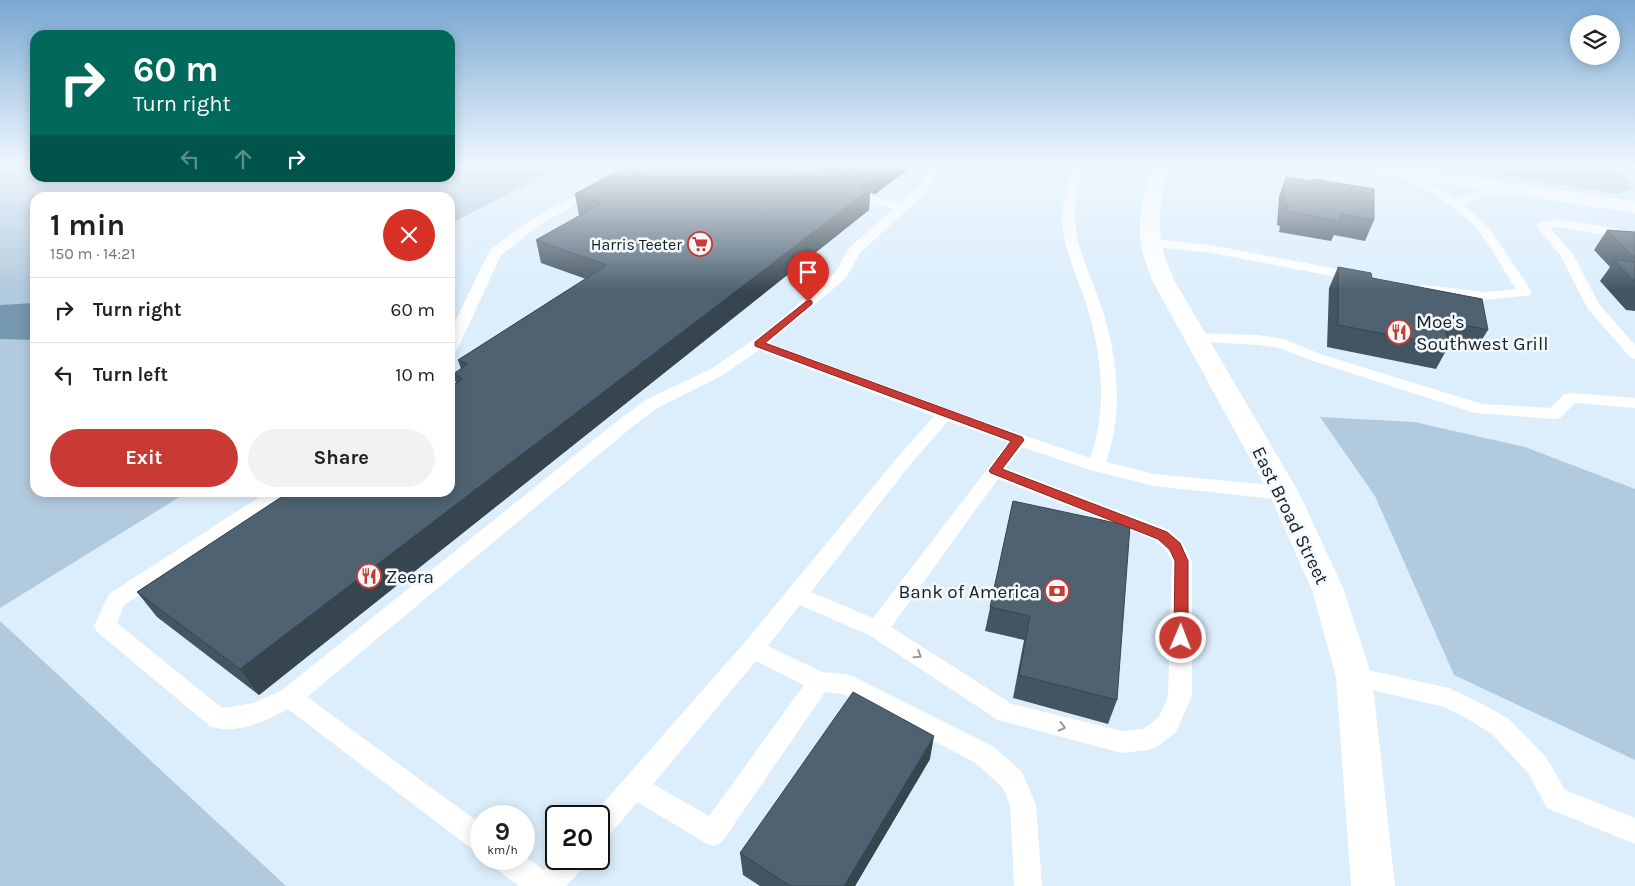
<!DOCTYPE html>
<html lang="en">
<head>
<meta charset="utf-8">
<style>
	body { margin:0; font-family:Karla,sans-serif; background:#f2f2f2; color:#202124; height:100vh; display:flex; flex-direction:column; font-size:19px; white-space:nowrap }
	* { box-sizing:border-box; margin:0 }
	p { font-size:16px; color:#757577 }
	.icon { flex:none; width:28px; height:28px; fill:none; stroke:currentColor; stroke-width:2; stroke-linecap:round; stroke-linejoin:round }
	.map { position:relative; flex:1; overflow:hidden }
	.details { position:absolute; left:30px; top:192px; width:425px; height:305px; display:flex; flex-direction:column; background:#fff; border-radius:15px; box-shadow:0 2px 12px #0003 }
	.details>* { flex:none }
	.hud { position:absolute; left:30px; top:30px; width:425px; height:152px; border-radius:15px; box-shadow:0 2px 12px #0003; background:#00695c; color:#fff; overflow:hidden }
	.buttons { position:absolute; left:1570px; top:15px; display:grid; gap:10px }
	.buttons a { display:grid; place-items:center; width:50px; height:50px; border-radius:50%; background:#fff; box-shadow:0 2px 12px #0003; font-size:25px }
	.speed { position:absolute; left:470px; top:805px; display:flex; gap:10px; font-size:25px; font-weight:700; text-align:center }
	.speed>* { display:grid; place-content:center; width:65px; height:65px; border-radius:50%; background:#fff; box-shadow:0 2px 12px #0003; line-height:1 }
	.speed small { font-size:12px; font-weight:400 }
	.speed .limit { border:2px solid #111; border-radius:8px; background:#fff; color:#111 }
	.pin { position:absolute; display:grid; place-items:center; width:42px; height:42px; color:#fff; margin:-51px -21px; border-radius:50% 50% 50% 0; rotate:-45deg; box-shadow:0 0 5px #0007 }
	.pin .icon { rotate:45deg }
	.me { position:absolute; width:55px; margin:-28px; rotate:1deg; stroke-linejoin:round; filter:drop-shadow(0 0 4px #0008) }
	.turn { display:flex; align-items:center; gap:18px; height:105px; padding:0 20px; font-size:22px }
	.turn .icon { width:65px; height:65px; stroke-width:2.5 }
	.turn b { display:block; font-size:35px; line-height:42px }
	.lanes { display:flex; align-items:center; height:48px; padding:0 20px; background:#0003; justify-content:center; gap:25px; direction:ltr }
	.lanes .off { opacity:.35 }
	.round { display:grid; place-items:center; flex:none; width:52px; height:52px; border-radius:26px; background:#f2f2f2 }
	.overview { display:flex; align-items:center; justify-content:space-between; height:85px; padding:0 20px }
	h1 { font-size:30px; font-weight:700; line-height:38px }
	.cta { display:flex; gap:10px; margin-top:auto; padding:10px 20px }
	.cta a { flex:1; height:58px; border-radius:30px; background:#c83a33; color:#fff; font-size:20px; font-weight:700; line-height:58px; text-align:center }
	.cta a+a { background:#f2f2f2; color:#202124 }
	ul { padding:0; list-style:none }
	li { display:flex; align-items:center; gap:15px; height:65px; padding:0 20px; border-top:1px solid #e0e0e0 }
	li div { flex:1 }
	li b { display:block; font-size:19px }
	li em { font-style:normal }
	.map>svg:first-child { display:block }
</style>
</head>
<body>
<div class="map">
<svg width="1635" height="886" viewBox="0 0 1635 886">
	<rect width="100%" height="100%" fill="#dceefc"/>
	<g fill="#b2cadd">
		<path d="M0,167h35v11h415v-11h110l-110,57v-26h-415v294l151,1 -186,115z"/>
		<path d="M1452,167h163l19,21 -16,6z"/>
		<path d="M1320,417l94,5 111,25 110,42v271l-181,-85 -79,-179z"/>
		<path d="M0,621l286,265h-286z"/>
	</g>
	<path fill="#7697b0" d="M35,303v37l-35,-1v-34z"/>
	<g fill="none" stroke-linecap="round" stroke-linejoin="round">
		<g fill="#fff" fill-rule="evenodd">
			<path d="M629,167h14l-102,57 -40,31 -43,93 -3,3 -5,2v-21l40,-82 43,-32z"/>
			<path d="M933,167h12l-10,11 -8,13 -67,62 -14,25 -77,65 182,67 139,48c19,-51 11,-108 -5,-158 -9,-26 -22,-52 -23,-81 0,-17 6,-35 11,-52h11c-5,18 -10,35 -9,53 1,27 14,52 23,77 19,53 27,111 8,165l48,12 130,12 7,2 2,5 -2,5 -7,2 -130,-14 -64,-16 -68,-23 -16,21 163,62 13,12 10,19v135l-16,36 -19,15 -9,3 -26,3 -124,-33 -129,-85 -69,-30 -32,41 54,26 24,2 8,3 140,70 28,25 14,33 6,81h-28l-4,-81 -7,-17 -27,-25 -133,-69 -18,-2 -103,150 -9,4 -9,-4 -67,-40 -29,35 -9,4v-25h-7l153,-174 152,-184 37,-42 -175,-66 -36,25 -64,32 -27,20 -325,270 174,127v29l-9,-4 -184,-140c-22,12 -53,27 -78,17l-113,-94 -3,-6 15,-32 158,-102h23l-2,5 -164,108 -7,18 105,85 32,-5 28,-13 338,-271 27,-20 64,-30 55,-38 69,-58 14,-25 44,-39 -49,-13 -2,-3 2,-3 4,-1 52,14 18,-16 8,-13zM948,421l60,21 -135,176 -62,-26 98,-126zM998,479l157,61 12,12 5,9 -4,135 -9,21 -16,12 -21,2 -110,-27 -121,-77zM756,661l48,24 -95,131 -56,-32z"/>
			<path d="M1395,170l28,10 33,19 30,-11 25,-2 2,2 -2,2 -27,6 -20,9 25,23 43,64 -2,3 -44,5 -68,-8 -2,-3 7,-4 63,7 30,-3c-12,-18 -22,-38 -36,-56 -21,-27 -57,-46 -89,-58l-2,-2z"/>
			<path d="M1556,219l79,13v8l-79,-13 -6,1 23,26 26,50 36,41v14l-5,-2 -42,-48 -28,-54 -24,-29 2,-3z"/>
			<path d="M1151,239l60,6 147,28 7,4 -7,4 -147,-28 -65,-7 -1,-3z"/>
			<path d="M1195,333l63,2 26,4 36,15 162,50 68,4 15,-14 6,-1 64,5v10l-60,-5 -15,15 -6,1 -79,-6 -165,-53 -30,-12 -22,-3 -68,-4 -3,-3 3,-3z"/>
			<path d="M1354,667l95,21 35,17 25,14 37,38 19,33 70,28v26l-88,-36 -19,-35 -35,-38 -25,-16 -24,-12 -98,-23 -3,-7 3,-7z"/>
			<path d="M524,856l20,14 12,-14v3h29l-3,10 -16,17h-47l-23,-17 -3,-10h31z"/>
		</g>
		<g fill="#fff" fill-rule="evenodd">
			<path d="M1153,167h18c-11,25 -15,61 -7,87 2,9 7,17 10,26l125,213 45,97 28,87 23,209h-44l-15,-209 -24,-87 -43,-97 -117,-213c-3,-9 -7,-18 -9,-26 -7,-27 -1,-62 10,-87z"/>
			<path d="M1355,167h48l232,34v12l-271,-41 -6,-1z"/>
		</g>
	</g>
	<g fill="#445461">
		<path d="M825,167h86l-36,27 -5,-1 -1,17 -610,485 -102,-78 -20,-25 319,-209 -3,-9 8,-5 -3,-9 128,-81 -45,-16 -5,-23 43,-24 -4,-22 69,-22h162l19,-2z"/>
		<path d="M1286,177l26,4 1,-2 61,41 -9,21 -31,-6 -3,6 -52,-9 1,-6 -3,-1 2,-29z"/>
		<path d="M1607,230l28,2v79l-9,-1 -26,-29 10,-14 -16,-17z"/>
		<path d="M1338,267l34,11 116,52 -14,22 -26,-5 -12,22 -109,-22 2,-59z"/>
		<path d="M1013,501l104,199 -9,24 -95,-26 11,-58 -39,-9z"/>
		<path d="M930,759l-75,127h-95l-17,-11 -3,-22z"/>
	</g>
	<g fill="#37454f">
		<path d="M886,167h25l-36,27 1,-19z"/>
		<path d="M865,181v12l5,-4 -1,21 -610,485 -19,-26z"/>
		<path d="M934,736l-4,23 -75,127h-11z"/>
	</g>
	<g fill="#4f6271" stroke="#37454f">
		<path d="M625,167h3l16,5 8,-5h138l16,5 7,-5h4l48,14 -6,5 11,3 -630,480 -103,-77 152,-100h161v-105l13,-8 -10,-5 15,-10 -10,-4 149,-95 -71,-25 66,-37 -27,-9z"/>
		<path d="M849,167h37l-10,8z"/>
		<path d="M1286,177l27,4v-2l61,10v31l-34,-6v7l-53,-10 1,-5 -4,-1z"/>
		<path d="M1607,230l28,2v26z"/>
		<path d="M1614,260l21,2v20z"/>
		<path d="M1338,267l33,6 1,5 110,21 6,31 -43,-9 3,25 -110,-21z"/>
		<path d="M1013,501l117,25 -13,174 -98,-25 11,-59 -40,-9z"/>
		<path d="M853,692l81,44 -90,150h-54l-50,-33z"/>
	</g>
	<defs><path id="oneway-chevron" d="M-2-3.5L2.5 0L-2 3.5" fill="none" stroke-width="1.6" stroke-linecap="round" stroke-linejoin="round" transform="scale(1.25)"/></defs>
	<g stroke="#979a9d">
		<use href="#oneway-chevron" transform="translate(918 655) rotate(33)"/>
		<use href="#oneway-chevron" transform="translate(1062 727) rotate(14)"/>
	</g>
	<linearGradient id="sky" x2="0" y2="1"><stop stop-color="#7aa8d2"/><stop offset="0.57" stop-color="#eff7fe"/><stop offset="1" stop-color="#eff7fe" stop-opacity="0"/></linearGradient>
	<rect width="1635" height="291" fill="url(#sky)"/>
	<path fill="#c83a33" stroke="#822621" d="M808,300l4,1v3l-47,39 257,94 2,3 -22,29 165,63 13,11 8,18v77l-2,5 -5,1 -5,-1 -2,-5 1,-77 -5,-11 -12,-11 -167,-66 -2,-2 2,-3 20,-27 -256,-95v-4z"/>
	<defs>
		<symbol id="supermarket-ring" viewBox="-11 -11 22 22"><circle r="9.5" fill="#f4f9fc" stroke="#c83a33" stroke-width="1.5"/><path d="M-6-5.5h2.5l.6 2H6L4.5 2H-2.5L-4.4-4H-6ZM-1.5 3.2a1.3 1.3 0 1 0 .1 0ZM3 3.2a1.3 1.3 0 1 0 .1 0Z" fill="#c83a33"/></symbol>
		<symbol id="restaurant-ring" viewBox="-11 -11 22 22"><circle r="9.5" fill="#f4f9fc" stroke="#c83a33" stroke-width="1.5"/><path d="M-5-6h1v4h1v-4h1v4h1v-4h1v5L-1.5 .5V6h-2V.5L-5-1ZM5-6V6H3V1.5H1.5Q1.5-4 5-6Z" fill="#c83a33"/></symbol>
		<symbol id="bank-ring" viewBox="-11 -11 22 22"><circle r="9.5" fill="#f4f9fc" stroke="#c83a33" stroke-width="1.5"/><path d="M-6-4H6V4H-6ZM0-2.3a2.3 2.3 0 1 0 0 4.6a2.3 2.3 0 1 0 0-4.6Z" fill="#c83a33"/></symbol>
	</defs>
	<g fill-rule="evenodd">
		<use href="#supermarket-ring" x="686" y="230" width="28" height="28"/>
		<use href="#restaurant-ring" x="1385" y="318" width="28" height="28"/>
		<use href="#restaurant-ring" x="355" y="562" width="28" height="28"/>
		<use href="#bank-ring" x="1043" y="577" width="28" height="28"/>
	</g>
	<g text-anchor="middle" stroke-width="5" stroke-linejoin="round" paint-order="stroke">
		<g font-size="16" fill="#171f25" stroke="#f4f9fc" text-anchor="end">
			<text x="682" y="250">Harris Teeter</text>
		</g>
		<g font-size="19" fill="#171f25" stroke="#f4f9fc" text-anchor="start">
			<text x="1416" y="328">Moe's<tspan x="1416" dy="22">Southwest Grill</tspan></text>
			<text x="386" y="583">Zeera</text>
			<text x="1040" y="598" text-anchor="end">Bank of America</text>
		</g>
		<g font-size="19" fill="#171f25" stroke="#f4f9fc">
			<text transform="translate(1291 515) rotate(64)" y="7">East Broad Street</text>
		</g>
	</g>
</svg>
<div class="buttons">
<a><svg class="icon" aria-label="layers" viewBox="0 0 24 24"><path d="M12 4l9 5-9 5-9-5zM3 14l9 5 9-5"/></svg></a>
</div>
<div class="speed"><div>9<small>km/h</small></div><div class="limit">20</div></div>
<div class="pin" style="left:808px;top:302px;background:#d93025"><svg class="icon" aria-label="arrive" viewBox="0 0 24 24"><path d="M6 21V4h12l-3 4 3 4H6"/></svg></div>
<svg class="me" style="left:1181px;top:638px" viewBox="-20 -20 40 40"><circle r="17" fill="#c83a33" stroke="#fff" stroke-width="3"/><path d="M0-11L8 9 0 5-8 9z" fill="#fff"/></svg>
<div class="hud">
<div class="turn"><svg class="icon" aria-label="right" viewBox="0 0 24 24"><path d="M7 20v-9h11M14 6l5 5-5 5"/></svg><div><b>60 m</b>Turn right</div></div>
<div class="lanes"><svg class="icon off" aria-label="left" viewBox="0 0 24 24"><path d="M17 20v-9H6M10 6l-5 5 5 5"/></svg><svg class="icon off" aria-label="ahead" viewBox="0 0 24 24"><path d="M12 20V5M6 11l6-6 6 6"/></svg><svg class="icon" aria-label="right" viewBox="0 0 24 24"><path d="M7 20v-9h11M14 6l5 5-5 5"/></svg></div>
</div>
<section class="details">
<div class="overview"><div><h1>1 min</h1><p>150 m · 14:21</p></div><a class="round" style="background:#d93025;color:#fff"><svg class="icon" aria-label="close" viewBox="0 0 24 24"><path d="M6 6l12 12M18 6L6 18"/></svg></a></div>
<ul>
<li><svg class="icon" aria-label="right" viewBox="0 0 24 24"><path d="M7 20v-9h11M14 6l5 5-5 5"/></svg><div><b>Turn right</b></div><em>60 m</em></li>
<li><svg class="icon" aria-label="left" viewBox="0 0 24 24"><path d="M17 20v-9H6M10 6l-5 5 5 5"/></svg><div><b>Turn left</b></div><em>10 m</em></li>
</ul>
<div class="cta"><a>Exit</a><a>Share</a></div>
</section>
</div>
</body>
</html>
